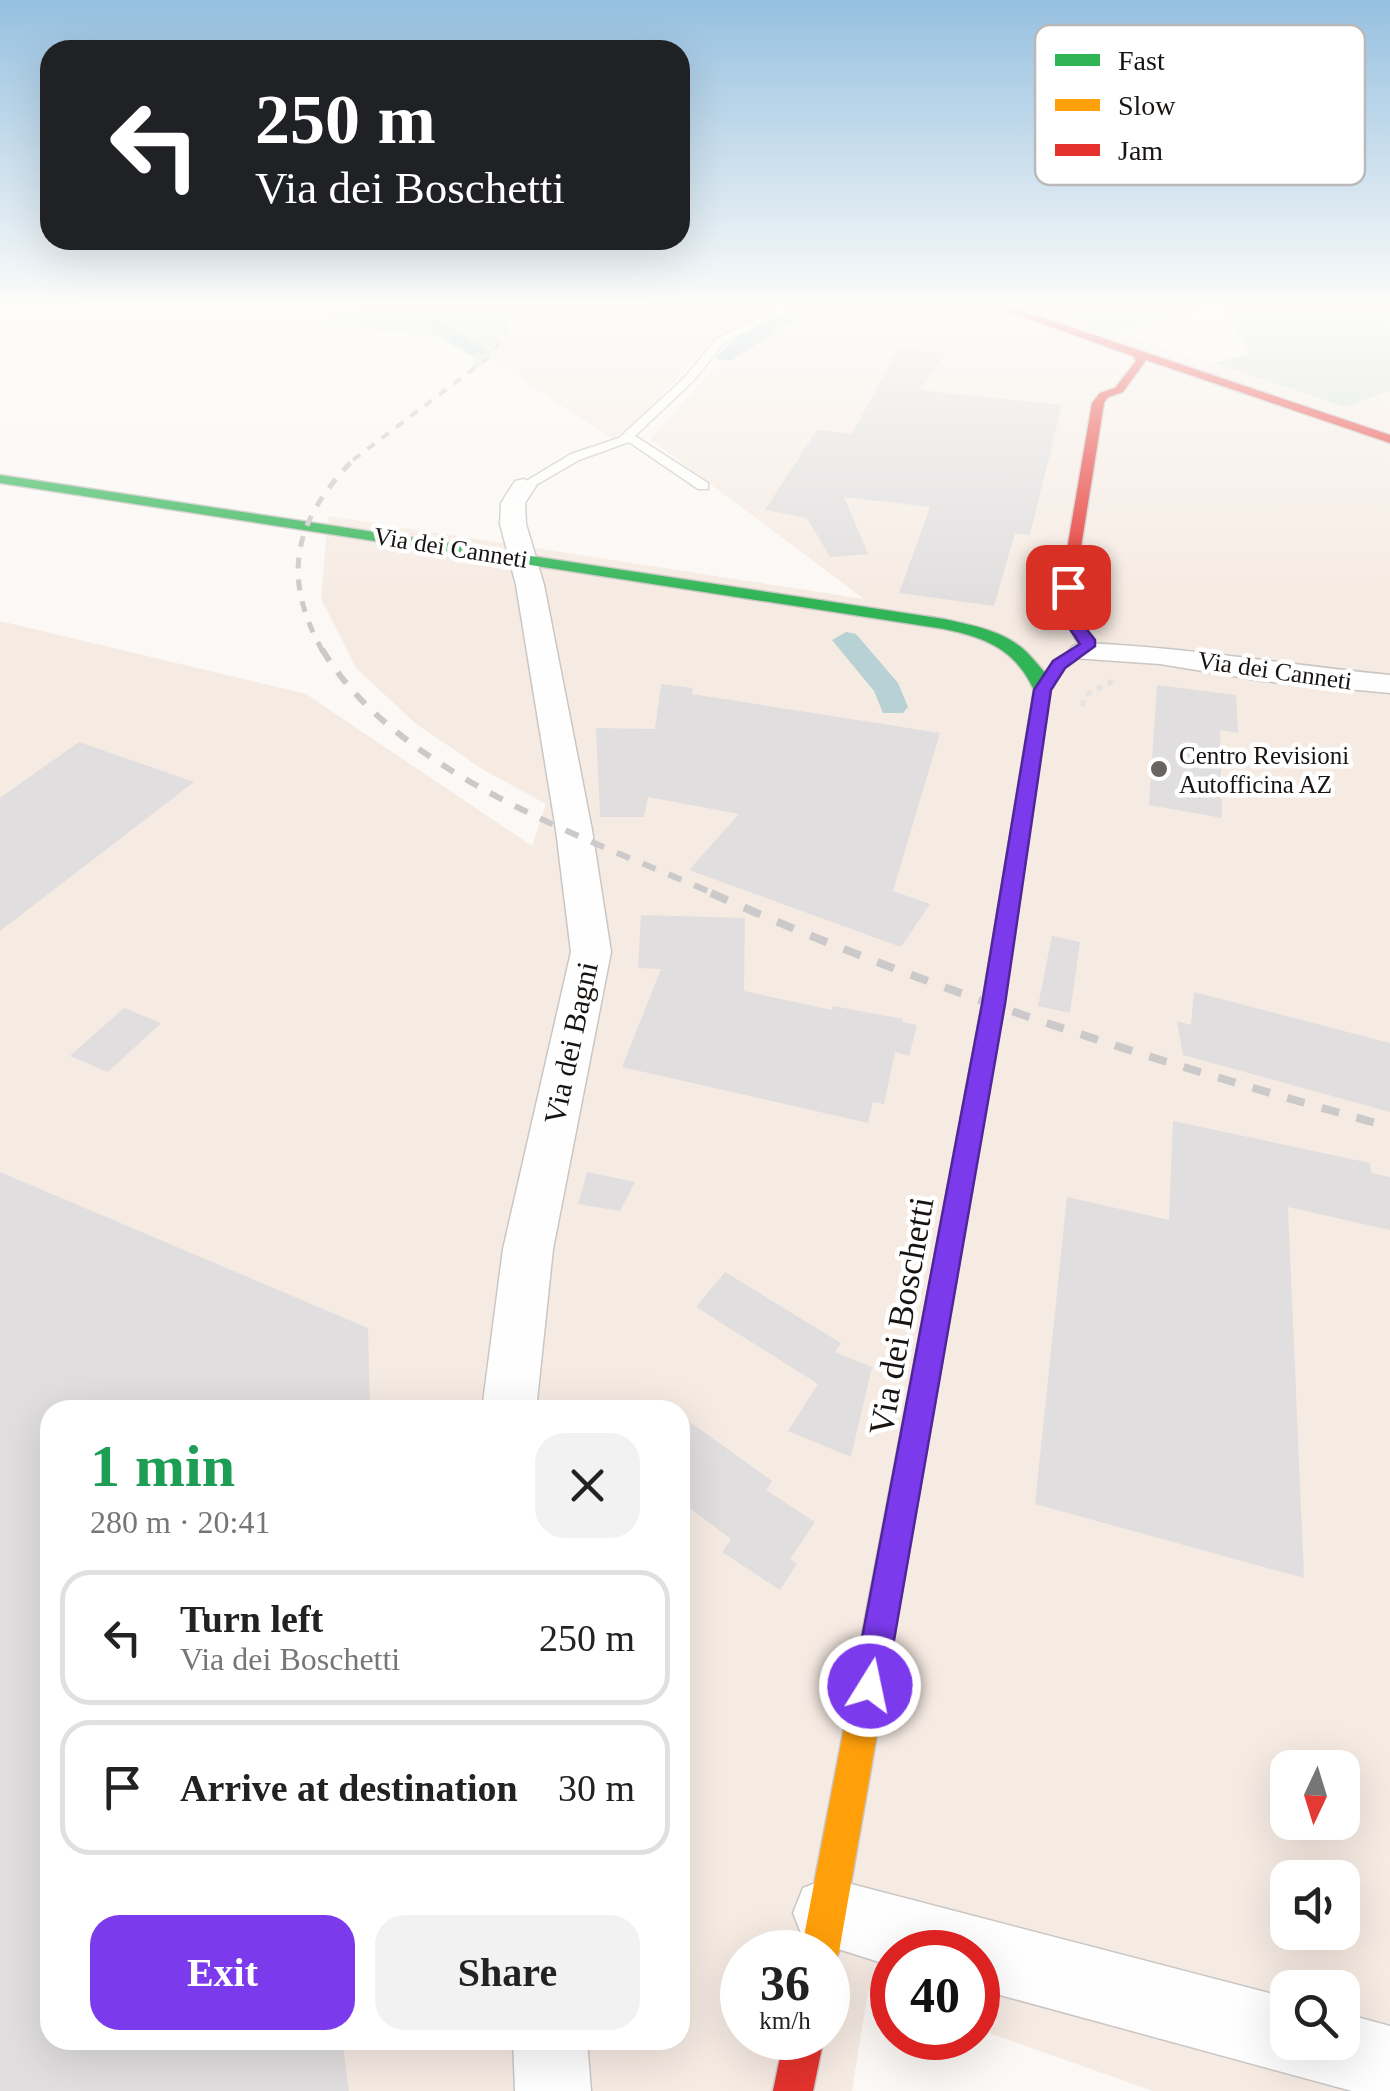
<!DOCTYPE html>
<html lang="en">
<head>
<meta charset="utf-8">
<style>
	body { margin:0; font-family:"Times New Roman",serif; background:#f2f2f2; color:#222; height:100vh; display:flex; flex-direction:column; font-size:38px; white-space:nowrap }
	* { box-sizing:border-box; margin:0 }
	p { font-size:32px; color:#767676 }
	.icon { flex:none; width:55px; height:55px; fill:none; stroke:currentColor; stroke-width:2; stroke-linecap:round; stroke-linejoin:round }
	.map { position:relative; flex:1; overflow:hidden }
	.drawer { position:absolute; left:40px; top:1400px; width:650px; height:650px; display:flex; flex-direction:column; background:#fff; border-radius:30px; box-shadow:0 10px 40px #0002 }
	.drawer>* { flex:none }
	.guide { position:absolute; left:40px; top:40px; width:650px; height:210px; border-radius:30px; box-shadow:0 10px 40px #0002; background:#202124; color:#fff; overflow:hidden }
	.needle { width:65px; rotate:184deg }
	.controls { position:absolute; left:1270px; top:1750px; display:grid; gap:20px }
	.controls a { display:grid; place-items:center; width:90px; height:90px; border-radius:20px; background:#fff; box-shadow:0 10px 40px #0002; font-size:50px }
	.speed { position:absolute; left:720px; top:1930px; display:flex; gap:20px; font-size:50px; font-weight:700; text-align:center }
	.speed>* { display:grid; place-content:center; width:130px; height:130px; border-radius:50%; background:#fff; box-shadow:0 10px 40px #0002; line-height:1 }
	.speed small { font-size:25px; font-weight:400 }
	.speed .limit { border:15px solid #d22; background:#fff; color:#111 }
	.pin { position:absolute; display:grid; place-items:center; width:85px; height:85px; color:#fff; margin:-42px; border-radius:20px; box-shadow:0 5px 15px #0006 }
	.me { position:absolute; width:110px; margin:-55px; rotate:10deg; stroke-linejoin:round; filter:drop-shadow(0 0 8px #0008) }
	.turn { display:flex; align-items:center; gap:35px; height:210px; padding:0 50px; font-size:45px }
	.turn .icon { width:130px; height:130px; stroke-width:2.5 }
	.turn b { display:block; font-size:70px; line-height:85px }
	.round { display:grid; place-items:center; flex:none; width:105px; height:105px; border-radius:30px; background:#f2f2f2 }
	.summary { display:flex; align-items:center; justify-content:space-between; height:170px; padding:0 50px }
	h1 { font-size:60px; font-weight:800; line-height:75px; color:#1e9e55 }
	.button { display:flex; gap:20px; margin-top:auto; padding:20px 50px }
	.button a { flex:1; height:115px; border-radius:30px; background:#7c3aed; color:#fff; font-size:40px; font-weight:800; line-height:115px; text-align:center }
	.button a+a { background:#f2f2f2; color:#222 }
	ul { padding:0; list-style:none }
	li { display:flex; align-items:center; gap:30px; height:135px; margin:0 20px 15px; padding:0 30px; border:5px solid #e0e0e0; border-radius:30px }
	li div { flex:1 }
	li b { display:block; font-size:38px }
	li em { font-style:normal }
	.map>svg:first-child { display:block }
</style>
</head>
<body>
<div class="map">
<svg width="1390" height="2091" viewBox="0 0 1390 2091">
	<rect width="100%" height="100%" fill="#fbf8f5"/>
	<g fill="#f6ebe3" fill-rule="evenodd">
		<path d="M412,307l362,1 -62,33 -95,101z"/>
		<path d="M805,307h237l303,100 45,-16v1700h-237l-175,-62v-77h-86v47l-24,-8 -16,100h-852v-1470l306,73 226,152 14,-42 -64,-35 -67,-46 -58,-54 -36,-70 7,-83 536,83 -214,-160 75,-83 22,-17zM50,1410h630v630h-630zM1288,1768h54v54h-54zM1288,1878h54v54h-54zM742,1952h86v86h-86zM1288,1988h54v54h-54z"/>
	</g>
	<g fill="#d8e1d7">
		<path d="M361,307h145c5,29 -13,48 -34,66l2,-15 -36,-21 -121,-14 48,-11z"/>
		<path d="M1028,307h181l-97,28z"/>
		<path d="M1223,307h167v84l-45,16 -131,-44 36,-10z"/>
	</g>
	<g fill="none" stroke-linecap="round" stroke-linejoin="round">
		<g fill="#b8d1d5" fill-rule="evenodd">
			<path d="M398,307h21l68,44 -2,4h-14z"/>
			<path d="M791,307h22l-81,53h-14l-2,-4 25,-21z"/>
			<path d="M846,632l10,2 42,49 10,24 -5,6h-20l-9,-22 -42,-51z"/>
		</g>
	</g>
	<g fill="#e0dede">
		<path d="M898,349l47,5 -26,36 143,15 -32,130 -15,-2 -21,73 -95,-13 31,-86 -86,-10 24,57 -38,3 -23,-39 -42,-8 52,-80 35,4z"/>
		<path d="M661,684l32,4 -1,6 248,39 -47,158 37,13 -29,43 -212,-77 50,-56 -91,-17 -4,20h-44l-4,-89 59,1z"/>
		<path d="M1157,685l79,10 2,38 -18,-3 2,88 -73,-13z"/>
		<path d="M79,742l115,40 -194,149v-133z"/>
		<path d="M641,915l104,3 -1,73 88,19 1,-4 70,13 -1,3 15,3 -8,31 -14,-4 -11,52 -11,-2 -5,21 -246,-56 39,-98 -23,-1z"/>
		<path d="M1052,936l28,6 -10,71 -32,-7z"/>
		<path d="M1194,992l196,51v69l-207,-57 -6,-34 14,4z"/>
		<path d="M124,1008l37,15 -53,49 -38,-16z"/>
		<path d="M1173,1121l197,42 1,10 19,4v53l-102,-23 16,371 -269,-74 32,-307 102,23z"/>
		<path d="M0,1172l368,156 2,82h-320v630h292l7,51h-349z"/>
		<path d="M587,1172l48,10 -15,29 -42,-7z"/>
		<path d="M725,1272l116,71 -6,9 37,15 -21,90 -63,-26 30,-47 -122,-77z"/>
		<path d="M680,1415l92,66 -6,9 49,32 -25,37 7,5 -17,26 -58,-38 9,-13 -51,-38z"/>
	</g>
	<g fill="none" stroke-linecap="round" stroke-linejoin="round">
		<defs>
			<path id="lane" d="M781,307h13l-70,36 -31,38 -58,55 73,47v6h-10l-69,-47 -50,18 -50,29 -11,-3 53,-32 48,-16 66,-61 31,-38z"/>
			<g id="street">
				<path d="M524,479l12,7 -11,17 1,21 18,61 48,245 19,122 -58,297 -17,161h-54l21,-161 68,-297 -15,-122 -40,-245 -16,-61 1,-21 14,-22z"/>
				<path d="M1083,643c103,4 204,22 307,32v18l-127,-12 -103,-17 -87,-6 -5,-6 5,-6z"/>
				<path d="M828,1878l460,120v44h54v-29l48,13v65h-38l-374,-102v-37h-86v14l-89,-28 -10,-25 10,-25z"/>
				<path d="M513,2040h74l4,51h-76z"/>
			</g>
			<path id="fast" d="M0,475l944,144c27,6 56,11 78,29 13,11 21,25 33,34l-5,8 -46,314 -51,279 -9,3 -9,-3 -4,-8 51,-271 52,-314c-18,-40 -49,-53 -90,-61l-944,-146z"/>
			<path id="slow" d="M944,1264l9,3 4,8 -118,677 -6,13 -5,3v-16h-27l130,-677 4,-8z"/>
			<g id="jam">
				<path d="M995,307h16l379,128v8l-244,-83 -23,32 -15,5 -4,6 -31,194 5,18 18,31 -31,22 -12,17h-12l-2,-3 14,-20 26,-17 -17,-30 -3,-18 33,-194 8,-10 15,-5 21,-27 -3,-5z"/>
				<path d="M784,2038h40l-11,53h-40z"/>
			</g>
		</defs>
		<use href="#lane" stroke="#cac6c4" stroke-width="3"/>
		<use href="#street" stroke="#cac6c4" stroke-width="3"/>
		<use href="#fast" stroke="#cac6c4" stroke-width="3"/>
		<use href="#slow" stroke="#cac6c4" stroke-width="3"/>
		<use href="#jam" stroke="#cac6c4" stroke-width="3"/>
		<path stroke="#e4e3e1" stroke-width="5" stroke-dasharray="6 6" stroke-linecap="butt" d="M1082,706l4,-11 27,-14"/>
		<use href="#lane" fill="#fefefe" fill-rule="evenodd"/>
		<use href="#street" fill="#fefefe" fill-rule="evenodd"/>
		<use href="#fast" fill="#30b455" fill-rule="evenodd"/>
		<use href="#slow" fill="#ff9f0a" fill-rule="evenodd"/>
		<use href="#jam" fill="#e5322d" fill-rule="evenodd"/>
		<path stroke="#cbc9c9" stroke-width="4" stroke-dasharray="9 9" stroke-linecap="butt" d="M353,460l136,-103 16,-23 1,-27"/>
		<path stroke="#cbc9c9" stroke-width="5" stroke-dasharray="11 11" stroke-linecap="butt" d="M323,652c-43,-77 -29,-132 32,-194"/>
		<path stroke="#cbc9c9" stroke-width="6" stroke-dasharray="14 14" stroke-linecap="butt" d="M322,649c74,125 267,190 395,246"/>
		<path stroke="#cbc9c9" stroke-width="8" stroke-dasharray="18 18" stroke-linecap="butt" d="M711,893c219,98 448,170 679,234"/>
	</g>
	<linearGradient id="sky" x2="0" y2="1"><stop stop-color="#95c0e0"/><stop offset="0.51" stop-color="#fdfcfa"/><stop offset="1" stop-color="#fdfcfa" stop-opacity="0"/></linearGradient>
	<rect width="1390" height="600" fill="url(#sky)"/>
	<path fill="#7c3aed" stroke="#51269a" stroke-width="2.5" d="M1062,584l13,3 2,30 18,23v6l-30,22 -14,22 -46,314 -119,682 -5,11 -11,5 -12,-5 -5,-11 129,-682 52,-314 19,-29 27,-17 -18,-27z"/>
	<circle fill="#676461" stroke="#fff" stroke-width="4" cx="1159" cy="769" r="10"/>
	<g text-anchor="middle" stroke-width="9" stroke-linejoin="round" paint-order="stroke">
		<g font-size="25" fill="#181412" stroke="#fff">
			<text transform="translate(451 547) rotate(9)" y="9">Via dei Canneti</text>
			<text transform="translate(1275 670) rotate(8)" y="9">Via dei Canneti</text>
		</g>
		<g font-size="25" fill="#181412" stroke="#fff" text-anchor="start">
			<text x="1179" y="764">Centro Revisioni<tspan x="1179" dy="29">Autofficina AZ</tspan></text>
		</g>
		<g font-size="30" fill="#181412" stroke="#fff">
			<text transform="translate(571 1043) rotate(-78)" y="10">Via dei Bagni</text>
		</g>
		<g font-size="35" fill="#181412" stroke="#fff">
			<text transform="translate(901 1316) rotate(-80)" y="12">Via dei Boschetti</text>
		</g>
	</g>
	<rect x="1035" y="25" width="330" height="160" rx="15" fill="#fff" stroke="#bab8b8" stroke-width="2.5"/>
	<rect x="1055" y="54" width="45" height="12" fill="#30b455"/>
	<rect x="1055" y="99" width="45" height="12" fill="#ff9f0a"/>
	<rect x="1055" y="144" width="45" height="12" fill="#e5322d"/>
	<g font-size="28" fill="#181412">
		<text x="1118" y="70">Fast</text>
		<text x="1118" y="115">Slow</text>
		<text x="1118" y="160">Jam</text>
	</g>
</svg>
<div class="controls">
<a><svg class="needle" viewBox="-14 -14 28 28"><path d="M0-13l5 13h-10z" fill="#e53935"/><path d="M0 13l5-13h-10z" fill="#767676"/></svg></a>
<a><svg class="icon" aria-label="sound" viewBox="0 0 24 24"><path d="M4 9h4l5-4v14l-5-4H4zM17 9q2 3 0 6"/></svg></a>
<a><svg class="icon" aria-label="search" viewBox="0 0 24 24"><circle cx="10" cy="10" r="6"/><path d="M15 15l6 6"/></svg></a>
</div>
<div class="speed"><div>36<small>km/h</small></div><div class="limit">40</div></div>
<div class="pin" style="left:1068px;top:587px;background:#d93025"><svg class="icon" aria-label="arrive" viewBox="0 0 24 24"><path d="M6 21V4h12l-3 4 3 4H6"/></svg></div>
<svg class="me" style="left:870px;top:1686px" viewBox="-20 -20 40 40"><circle r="17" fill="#7c3aed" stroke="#fff" stroke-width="3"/><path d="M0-11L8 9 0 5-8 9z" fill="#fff"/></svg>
<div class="guide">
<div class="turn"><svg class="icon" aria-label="left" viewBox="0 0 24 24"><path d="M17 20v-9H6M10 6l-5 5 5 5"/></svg><div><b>250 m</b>Via dei Boschetti</div></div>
</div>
<section class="drawer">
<div class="summary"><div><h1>1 min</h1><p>280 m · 20:41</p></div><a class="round"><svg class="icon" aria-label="close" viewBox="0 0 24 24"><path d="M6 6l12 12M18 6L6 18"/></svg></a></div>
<ul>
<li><svg class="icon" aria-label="left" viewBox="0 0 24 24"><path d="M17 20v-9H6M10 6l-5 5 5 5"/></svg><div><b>Turn left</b><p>Via dei Boschetti</p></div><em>250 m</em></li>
<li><svg class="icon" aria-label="arrive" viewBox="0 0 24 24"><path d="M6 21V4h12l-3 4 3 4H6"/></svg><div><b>Arrive at destination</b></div><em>30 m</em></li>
</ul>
<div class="button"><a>Exit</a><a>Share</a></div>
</section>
</div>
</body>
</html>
